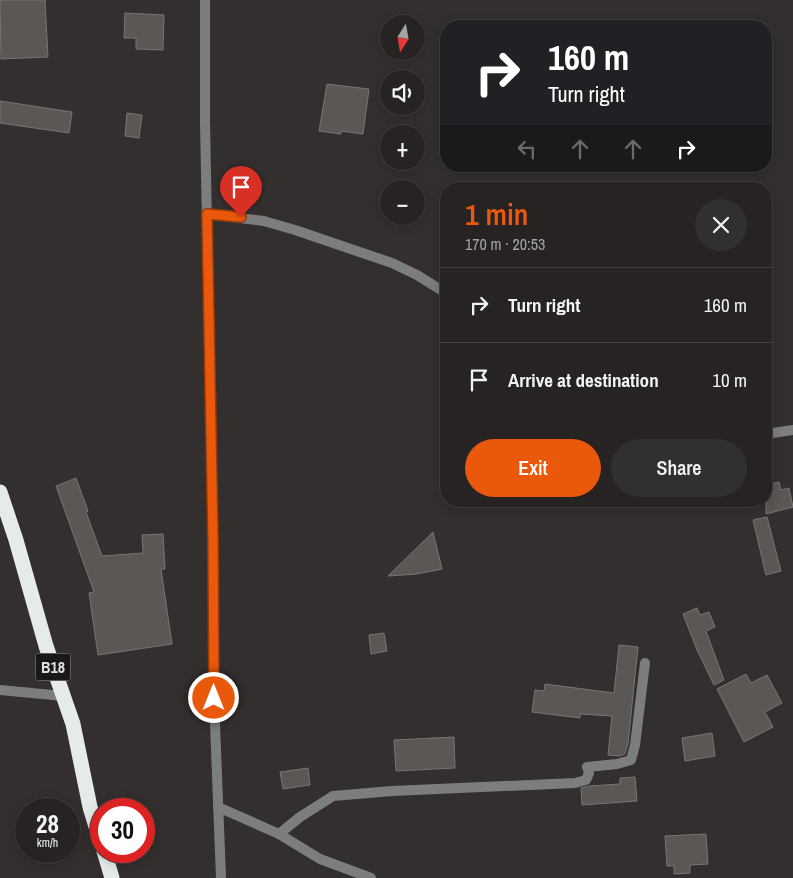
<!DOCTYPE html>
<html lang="en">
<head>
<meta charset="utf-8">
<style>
	body { margin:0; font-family:"Archivo Narrow",sans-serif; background:#322f2f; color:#f1f3f6; height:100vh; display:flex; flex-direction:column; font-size:19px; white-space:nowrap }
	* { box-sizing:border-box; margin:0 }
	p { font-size:16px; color:#a4a4a5 }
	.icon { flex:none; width:28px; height:28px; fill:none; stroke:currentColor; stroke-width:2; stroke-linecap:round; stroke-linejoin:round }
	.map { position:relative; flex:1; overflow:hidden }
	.drawer { position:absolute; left:440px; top:182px; width:332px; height:325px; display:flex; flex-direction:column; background:#262322; border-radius:20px; box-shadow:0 2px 12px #0003,0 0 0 1px #424040 }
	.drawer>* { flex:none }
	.banner { position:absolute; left:440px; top:20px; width:332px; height:152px; border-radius:20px; box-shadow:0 2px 12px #0003,0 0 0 1px #424040; background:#202124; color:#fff; overflow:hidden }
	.needle { width:32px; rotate:191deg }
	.buttons { position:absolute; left:380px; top:15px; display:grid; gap:10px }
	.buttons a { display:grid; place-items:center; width:45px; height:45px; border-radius:50%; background:#262322; box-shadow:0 2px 12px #0003,0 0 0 1px #424040; font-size:25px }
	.speed { position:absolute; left:15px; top:798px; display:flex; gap:10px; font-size:25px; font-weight:700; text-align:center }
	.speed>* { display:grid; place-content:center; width:65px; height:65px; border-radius:50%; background:#262322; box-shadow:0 2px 12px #0003,0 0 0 1px #424040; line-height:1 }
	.speed small { font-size:12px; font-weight:400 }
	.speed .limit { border:8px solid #d22; background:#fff; color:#111 }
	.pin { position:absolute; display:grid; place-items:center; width:42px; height:42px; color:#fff; margin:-51px -21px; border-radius:50% 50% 50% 0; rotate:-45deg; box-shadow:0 0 5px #0007 }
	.pin .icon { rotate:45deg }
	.me { position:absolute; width:55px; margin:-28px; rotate:0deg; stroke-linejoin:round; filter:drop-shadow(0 0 4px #0008) }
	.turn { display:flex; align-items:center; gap:18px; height:105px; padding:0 25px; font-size:22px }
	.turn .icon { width:65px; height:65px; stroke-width:2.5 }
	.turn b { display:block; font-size:35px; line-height:42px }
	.lanes { display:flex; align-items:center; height:48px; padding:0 25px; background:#0003; justify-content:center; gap:25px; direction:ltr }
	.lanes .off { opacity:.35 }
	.round { display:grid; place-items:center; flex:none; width:52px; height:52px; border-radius:26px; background:#322f2f }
	.headline { display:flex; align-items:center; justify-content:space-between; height:85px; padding:0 25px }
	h1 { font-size:30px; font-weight:600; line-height:38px; color:#ea580c }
	.cta { display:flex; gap:10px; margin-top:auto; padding:10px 25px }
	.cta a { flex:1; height:58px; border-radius:30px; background:#ea580c; color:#fff; font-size:20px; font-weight:600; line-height:58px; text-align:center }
	.cta a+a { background:#322f2f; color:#f1f3f6 }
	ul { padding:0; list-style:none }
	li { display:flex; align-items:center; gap:15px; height:75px; padding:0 25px; border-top:1px solid #424040 }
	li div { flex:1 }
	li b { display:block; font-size:19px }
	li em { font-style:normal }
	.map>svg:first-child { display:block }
</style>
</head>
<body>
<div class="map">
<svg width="793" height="878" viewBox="0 0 793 878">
	<rect width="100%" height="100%" fill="#332f2e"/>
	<g fill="#5b5755" stroke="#7a7574">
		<path d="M0,0h45l3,57 -47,2z"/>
		<path d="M125,13l39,2 -1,35 -27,-1v-11h-12z"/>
		<path d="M327,84l42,5 -6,45 -22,-3v3l-22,-3z"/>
		<path d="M0,101l72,11 -3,21 -69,-10z"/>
		<path d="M127,113l15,2 -3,23 -14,-2z"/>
		<path d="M76,478l12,33 -2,1 16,44 41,-3 -1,-18 21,-1 2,35h-4l11,75 -74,11 -9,-62 5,-1 -38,-106z"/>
		<path d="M779,482l2,8 8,-2 4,19 -27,7v-29z"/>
		<path d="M767,517l14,54 -15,4 -13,-55z"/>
		<path d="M433,532l9,37 -25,5 -29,2z"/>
		<path d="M697,608l3,7 9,-3 6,15 -9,4 18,49 -10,5 -17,-35 -14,-36z"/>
		<path d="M384,633l3,18 -16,3 -2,-19z"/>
		<path d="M619,645l19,2 -10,97 -3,10 -5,2 -12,-1 4,-39 -32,-2v4l-48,-6 3,-22 9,1 1,-7 69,9z"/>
		<path d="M746,674l5,9 16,-8 15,28 -17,9 8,15 -29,15 -27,-53z"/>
		<path d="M712,733l3,23 -30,5 -3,-23z"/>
		<path d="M454,737l1,31 -59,3 -2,-31z"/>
		<path d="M308,768l2,17 -27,4 -3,-17z"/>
		<path d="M635,777l2,24 -55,4 -1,-17 8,-2 31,-2v-6z"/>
		<path d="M706,834l2,30 -18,1v8l-16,1v-8h-7l-2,-30z"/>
	</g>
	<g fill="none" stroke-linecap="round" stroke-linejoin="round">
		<g stroke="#7c7e7e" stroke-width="10">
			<path d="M205,0v121l8,419 1,158 7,180"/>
			<path d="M207,214l57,7 31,9 97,33 25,12 29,18"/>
			<path d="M766,434l27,-4"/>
			<path d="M0,690l63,6"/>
			<path d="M218,807l61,27 21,-17 33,-21 59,-5 183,-8 11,-3 3,-7 -2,-6 30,-3 14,-4 4,-15 10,-82"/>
			<path d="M279,834l41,25 51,19"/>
		</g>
		<g stroke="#e5ebeb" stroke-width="15">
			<path d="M0,492l16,48 30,106 27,78 17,83 11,36"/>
			<path d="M104,851l8,27"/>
		</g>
	</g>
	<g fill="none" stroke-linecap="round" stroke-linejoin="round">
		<defs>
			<path id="route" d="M214,698l-1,-158 -6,-326 34,3"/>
		</defs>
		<use href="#route" stroke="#983908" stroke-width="12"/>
		<use href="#route" stroke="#ea580c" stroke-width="9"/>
	</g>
	<g text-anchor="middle" stroke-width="5" stroke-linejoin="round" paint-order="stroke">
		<rect fill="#1a1817" stroke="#a4a1a0" stroke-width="1" x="35.5" y="653.5" width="35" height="27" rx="4"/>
		<g font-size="16" font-weight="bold" fill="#dfdcdb">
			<text x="53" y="673">B18</text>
		</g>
	</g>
</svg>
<div class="buttons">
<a><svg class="needle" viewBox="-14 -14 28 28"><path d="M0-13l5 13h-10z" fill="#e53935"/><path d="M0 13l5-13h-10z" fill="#a4a4a5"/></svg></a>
<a><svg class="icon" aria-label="sound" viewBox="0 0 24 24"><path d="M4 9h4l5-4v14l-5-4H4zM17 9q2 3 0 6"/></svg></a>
<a>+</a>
<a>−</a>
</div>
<div class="speed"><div>28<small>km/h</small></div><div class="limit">30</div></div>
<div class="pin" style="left:241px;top:217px;background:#d93025"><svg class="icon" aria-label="arrive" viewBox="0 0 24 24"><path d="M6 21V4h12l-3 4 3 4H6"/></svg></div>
<svg class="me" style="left:214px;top:698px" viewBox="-20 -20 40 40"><circle r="17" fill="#ea580c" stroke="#fff" stroke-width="3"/><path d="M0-11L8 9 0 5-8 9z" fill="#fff"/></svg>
<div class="banner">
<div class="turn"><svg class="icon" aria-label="right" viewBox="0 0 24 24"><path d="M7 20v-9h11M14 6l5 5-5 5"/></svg><div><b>160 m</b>Turn right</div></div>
<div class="lanes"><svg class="icon off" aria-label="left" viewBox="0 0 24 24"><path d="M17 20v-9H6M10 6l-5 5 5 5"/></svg><svg class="icon off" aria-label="ahead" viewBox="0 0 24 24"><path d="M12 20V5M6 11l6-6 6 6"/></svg><svg class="icon off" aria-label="ahead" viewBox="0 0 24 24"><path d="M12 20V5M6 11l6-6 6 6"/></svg><svg class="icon" aria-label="right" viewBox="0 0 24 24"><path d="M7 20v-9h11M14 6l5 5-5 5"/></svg></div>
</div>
<section class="drawer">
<div class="headline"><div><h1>1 min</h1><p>170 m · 20:53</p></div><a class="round"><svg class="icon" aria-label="close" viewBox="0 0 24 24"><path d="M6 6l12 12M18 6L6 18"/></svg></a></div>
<ul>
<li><svg class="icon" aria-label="right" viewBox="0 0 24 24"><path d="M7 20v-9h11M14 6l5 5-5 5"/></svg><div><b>Turn right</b></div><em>160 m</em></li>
<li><svg class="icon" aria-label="arrive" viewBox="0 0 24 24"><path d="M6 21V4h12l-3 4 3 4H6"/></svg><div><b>Arrive at destination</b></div><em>10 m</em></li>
</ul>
<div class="cta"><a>Exit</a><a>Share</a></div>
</section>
</div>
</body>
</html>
